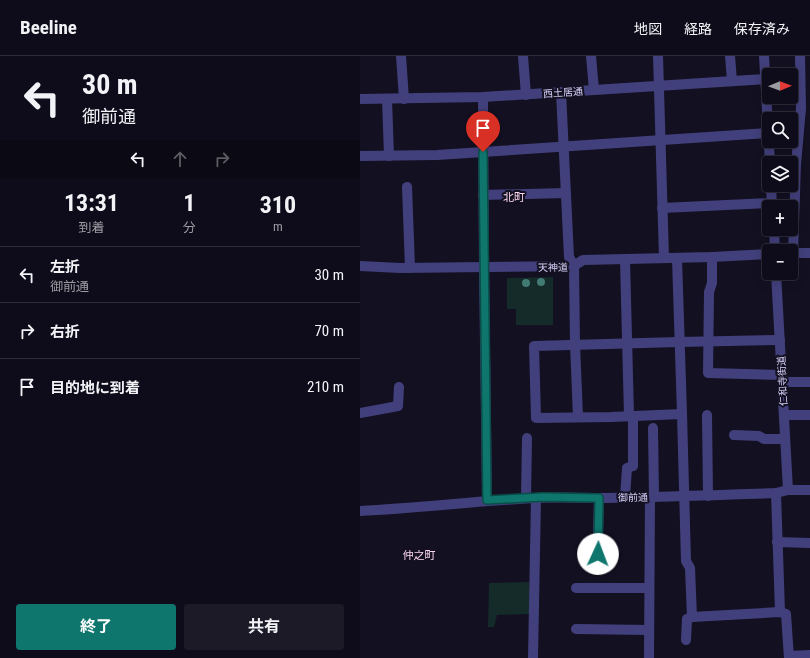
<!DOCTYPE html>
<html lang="ja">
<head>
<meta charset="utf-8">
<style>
	body { margin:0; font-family:"Roboto Condensed","Noto Sans JP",sans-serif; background:#1c1a27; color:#f1f3f6; height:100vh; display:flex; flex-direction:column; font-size:15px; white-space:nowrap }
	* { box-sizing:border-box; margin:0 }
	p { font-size:13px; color:#9b9ba2 }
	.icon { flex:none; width:22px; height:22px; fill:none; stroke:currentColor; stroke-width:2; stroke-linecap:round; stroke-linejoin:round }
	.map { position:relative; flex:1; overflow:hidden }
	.drawer { display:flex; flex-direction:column; background:#0e0c1a; width:360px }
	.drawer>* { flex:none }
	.hud { background:#0e0c1a; color:#f1f3f6; overflow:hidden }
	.needle { width:26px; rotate:89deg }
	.tools { position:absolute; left:402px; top:12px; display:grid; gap:8px }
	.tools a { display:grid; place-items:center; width:36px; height:36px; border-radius:4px; background:#0e0c1a; box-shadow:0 2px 10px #0003,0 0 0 1px #2e2c39; font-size:20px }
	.pin { position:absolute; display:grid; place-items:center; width:34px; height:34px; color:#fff; margin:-41px -17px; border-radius:50% 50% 50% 0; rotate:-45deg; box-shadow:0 0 4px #0007 }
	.pin .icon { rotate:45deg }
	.me { position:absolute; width:44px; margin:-22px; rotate:2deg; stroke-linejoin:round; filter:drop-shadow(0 0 3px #0008) }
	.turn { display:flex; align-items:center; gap:14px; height:84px; padding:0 16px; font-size:18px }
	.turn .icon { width:52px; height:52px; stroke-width:2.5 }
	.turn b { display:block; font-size:28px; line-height:34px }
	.lanes { display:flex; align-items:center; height:38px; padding:0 16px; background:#0003; justify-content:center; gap:20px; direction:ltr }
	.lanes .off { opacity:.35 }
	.eta { display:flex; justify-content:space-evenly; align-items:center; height:68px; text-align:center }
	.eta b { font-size:24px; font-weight:700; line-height:28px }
	.cta { display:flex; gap:8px; margin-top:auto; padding:8px 16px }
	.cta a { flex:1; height:46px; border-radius:4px; background:#0f766e; color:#fff; font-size:16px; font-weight:700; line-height:46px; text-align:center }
	.cta a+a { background:#1c1a27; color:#f1f3f6 }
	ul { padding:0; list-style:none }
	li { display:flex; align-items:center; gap:12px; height:56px; padding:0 16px; border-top:1px solid #2e2c39 }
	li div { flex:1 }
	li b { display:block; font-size:15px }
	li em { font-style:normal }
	header { display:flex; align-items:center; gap:24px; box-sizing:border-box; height:56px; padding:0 20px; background:#0e0c1a; border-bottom:1px solid #2e2c39 }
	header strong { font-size:19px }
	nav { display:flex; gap:22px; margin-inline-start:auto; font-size:14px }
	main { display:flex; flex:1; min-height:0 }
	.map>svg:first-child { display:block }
</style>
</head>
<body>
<header>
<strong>Beeline</strong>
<nav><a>地図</a><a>経路</a><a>保存済み</a></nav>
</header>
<main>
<section class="drawer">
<div class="hud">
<div class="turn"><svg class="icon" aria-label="left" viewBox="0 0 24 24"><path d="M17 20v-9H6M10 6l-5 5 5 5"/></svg><div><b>30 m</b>御前通</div></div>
<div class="lanes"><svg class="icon" aria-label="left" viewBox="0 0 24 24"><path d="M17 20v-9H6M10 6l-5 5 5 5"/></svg><svg class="icon off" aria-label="ahead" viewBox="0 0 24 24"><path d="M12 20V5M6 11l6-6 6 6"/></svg><svg class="icon off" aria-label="right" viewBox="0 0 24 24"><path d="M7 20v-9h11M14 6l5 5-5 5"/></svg></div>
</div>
<div class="eta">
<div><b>13:31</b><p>到着</p></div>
<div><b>1</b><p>分</p></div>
<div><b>310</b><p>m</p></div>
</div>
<ul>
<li><svg class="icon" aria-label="left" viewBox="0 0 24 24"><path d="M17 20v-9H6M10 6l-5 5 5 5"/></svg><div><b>左折</b><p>御前通</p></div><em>30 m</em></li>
<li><svg class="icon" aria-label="right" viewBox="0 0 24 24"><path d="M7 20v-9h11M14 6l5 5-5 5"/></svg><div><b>右折</b></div><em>70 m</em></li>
<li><svg class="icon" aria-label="arrive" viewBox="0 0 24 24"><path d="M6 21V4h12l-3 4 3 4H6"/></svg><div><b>目的地に到着</b></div><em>210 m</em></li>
</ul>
<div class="cta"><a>終了</a><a>共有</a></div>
</section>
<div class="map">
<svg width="450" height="602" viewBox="0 0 450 602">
	<rect width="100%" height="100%" fill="#131022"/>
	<g fill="#142b2a">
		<path d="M193,221v48h-37v-16h-9v-31z"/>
		<path d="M169,526l1,32 -33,1 -3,12h-6l1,-44z"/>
	</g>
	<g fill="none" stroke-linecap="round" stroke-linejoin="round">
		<g stroke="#42407c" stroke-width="10">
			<path d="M41,0l3,43"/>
			<path d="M163,0l3,39"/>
			<path d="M231,0l3,34"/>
			<path d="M298,0l6,202"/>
			<path d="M370,0l2,25"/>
			<path d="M404,0l6,107"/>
			<path d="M201,36l8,165 5,9 1,78 3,73"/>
			<path d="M123,41l1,171 3,232"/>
			<path d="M0,43l123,-2 283,-18"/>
			<path d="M27,43l2,57"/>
			<path d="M0,100l77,-1 331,-22"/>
			<path d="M411,129l1,22"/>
			<path d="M47,131l3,81"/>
			<path d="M123,139l83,-2"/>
			<path d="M302,152l110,-5"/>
			<path d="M414,173l1,22"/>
			<path d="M431,197h19"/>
			<path d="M433,197l3,-89 5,-56 -1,-52"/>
			<path d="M352,201v26l-3,9 -1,81 74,2"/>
			<path d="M317,202l5,156 4,147 4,7 2,49 -5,2 -1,21"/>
			<path d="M265,204l4,156"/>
			<path d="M0,210l40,2 174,-2 9,-6 129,-3 57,-3"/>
			<path d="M416,217l12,217"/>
			<path d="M422,326h28"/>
			<path d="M0,357l38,-7 1,-19"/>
			<path d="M322,358l-71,3 -75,1 -2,-72 145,-4 101,-2"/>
			<path d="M347,359l1,81"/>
			<path d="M424,359h26"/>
			<path d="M293,372l1,69"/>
			<path d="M374,379l25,1 5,3h21"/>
			<path d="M416,437l4,119"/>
			<path d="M265,441l2,-29 6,-2v-50"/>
			<path d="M166,442l1,-60"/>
			<path d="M0,455c59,-3 117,-10 176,-13 22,-1 44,0 67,0 57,-1 115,-3 173,-5l12,-3h22"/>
			<path d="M417,486l33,1"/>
			<path d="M237,513l2,-71"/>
			<path d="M216,532h73"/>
			<path d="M332,561l88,-5 6,2 3,44"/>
			<path d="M216,573l73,1"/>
			<path d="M429,600l21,-1"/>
			<path d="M173,602l3,-160"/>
			<path d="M289,602l1,-161"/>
		</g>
	</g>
	<g fill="#427b74">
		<circle cx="181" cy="226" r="4"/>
		<circle cx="166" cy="227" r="4"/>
	</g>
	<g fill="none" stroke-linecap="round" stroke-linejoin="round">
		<defs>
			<path id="route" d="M123,96l4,348 56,-3 56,1 -1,56"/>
		</defs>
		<use href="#route" stroke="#0a4d48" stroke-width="10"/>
		<use href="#route" stroke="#0f766e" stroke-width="7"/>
	</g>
	<g text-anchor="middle" stroke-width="4" stroke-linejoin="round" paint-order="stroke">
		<g font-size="10" fill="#dad5fb" stroke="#131022">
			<text transform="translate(203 36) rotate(-4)" y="4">西土居通</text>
			<text transform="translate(193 211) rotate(-1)" y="4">天神道</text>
			<text transform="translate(422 325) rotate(-93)" y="4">仁和寺街道</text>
			<text transform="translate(273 441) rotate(-1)" y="4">御前通</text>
		</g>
		<g font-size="11" fill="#fbd7ee" stroke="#131022">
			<text x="154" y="145">北町</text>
			<text x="59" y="503">仲之町</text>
		</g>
	</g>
</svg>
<div class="tools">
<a><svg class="needle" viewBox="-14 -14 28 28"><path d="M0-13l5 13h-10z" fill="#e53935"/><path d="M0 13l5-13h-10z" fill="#9b9ba2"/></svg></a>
<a><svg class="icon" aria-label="search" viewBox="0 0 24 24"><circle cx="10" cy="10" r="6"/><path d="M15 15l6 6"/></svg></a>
<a><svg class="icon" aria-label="layers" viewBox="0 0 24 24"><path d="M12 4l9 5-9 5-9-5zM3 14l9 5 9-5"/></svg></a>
<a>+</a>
<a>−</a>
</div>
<div class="pin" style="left:123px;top:96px;background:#d93025"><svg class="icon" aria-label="arrive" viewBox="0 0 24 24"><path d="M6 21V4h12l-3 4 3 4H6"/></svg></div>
<svg class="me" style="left:238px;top:498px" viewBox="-20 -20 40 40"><circle r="19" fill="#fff"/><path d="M0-13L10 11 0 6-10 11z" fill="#0f766e"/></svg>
</div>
</main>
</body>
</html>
